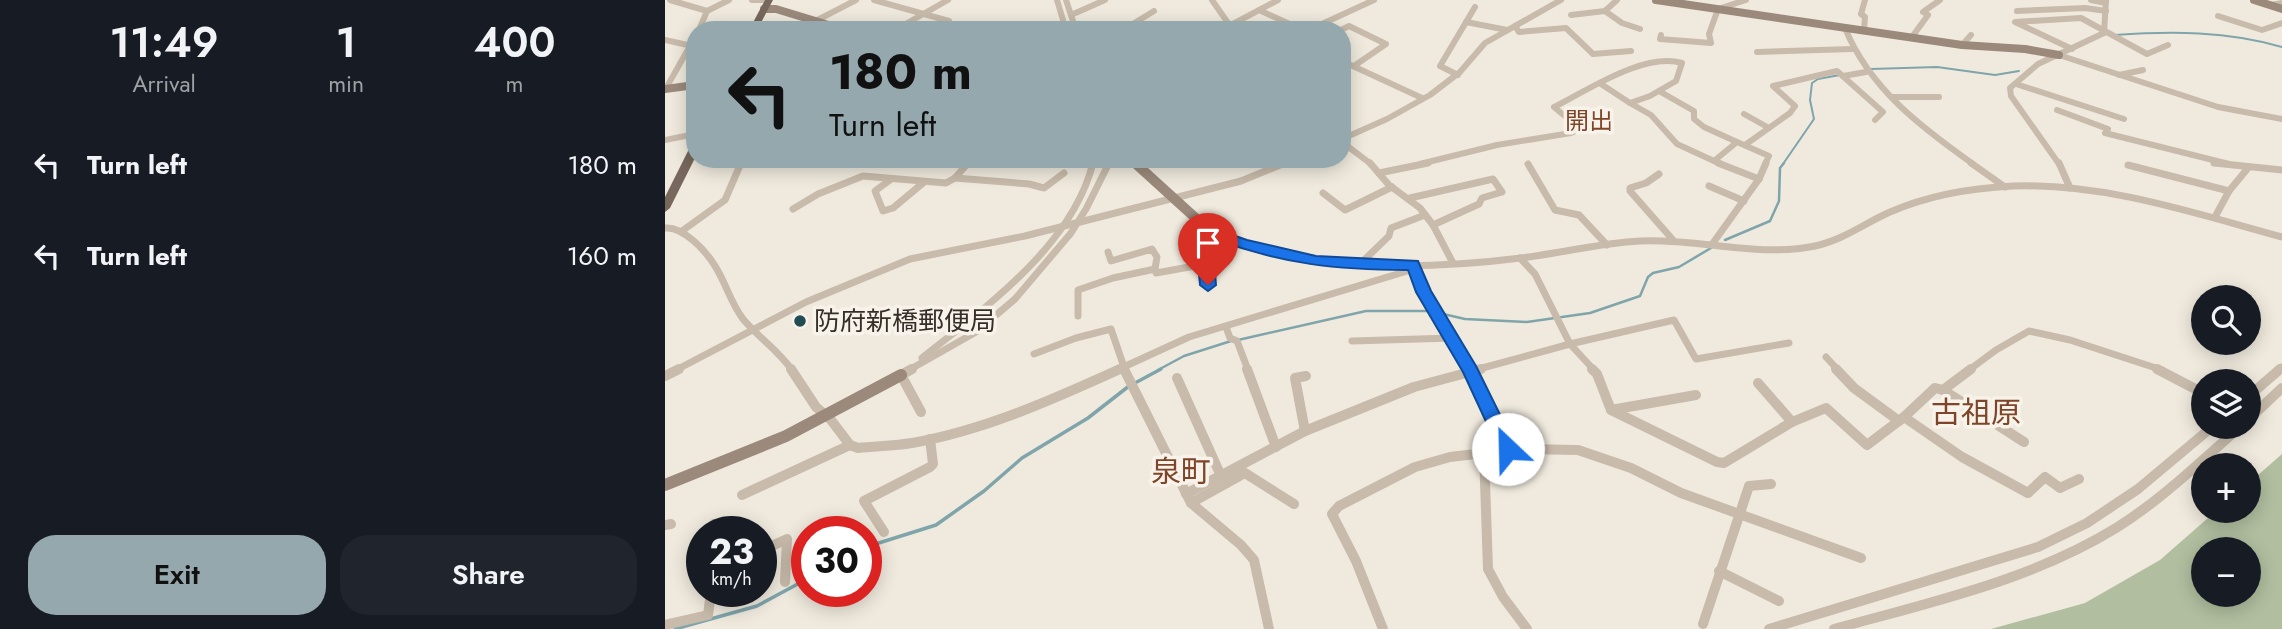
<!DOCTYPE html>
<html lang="en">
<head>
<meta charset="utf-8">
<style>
	body { margin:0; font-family:Jost,"Noto Sans JP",sans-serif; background:#20242c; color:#f1f3f6; height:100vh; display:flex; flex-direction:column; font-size:26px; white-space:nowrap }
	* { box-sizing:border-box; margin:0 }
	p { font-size:23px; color:#9ea1a6 }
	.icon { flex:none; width:38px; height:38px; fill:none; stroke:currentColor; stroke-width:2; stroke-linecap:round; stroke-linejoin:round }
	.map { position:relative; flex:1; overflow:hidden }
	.sheet { display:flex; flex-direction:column; background:#171b24; width:665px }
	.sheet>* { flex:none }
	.guide { position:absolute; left:21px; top:21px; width:665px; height:147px; border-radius:28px; box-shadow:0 4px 18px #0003; background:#94a8ad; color:#111; overflow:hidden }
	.buttons { position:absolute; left:1526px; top:285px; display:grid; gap:14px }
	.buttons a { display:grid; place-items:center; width:70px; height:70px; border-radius:50%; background:#171b24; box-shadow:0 4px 18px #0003; font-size:35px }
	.speed { position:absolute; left:21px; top:516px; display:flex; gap:14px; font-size:35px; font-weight:700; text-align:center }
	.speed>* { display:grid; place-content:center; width:91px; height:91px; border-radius:50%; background:#171b24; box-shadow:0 4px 18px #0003; line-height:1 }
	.speed small { font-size:18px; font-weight:400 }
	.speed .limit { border:10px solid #d22; background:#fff; color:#111 }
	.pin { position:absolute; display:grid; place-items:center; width:60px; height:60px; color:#fff; margin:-72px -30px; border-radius:50% 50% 50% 0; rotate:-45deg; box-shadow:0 0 7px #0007 }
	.pin .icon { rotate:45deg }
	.me { position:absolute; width:77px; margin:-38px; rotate:336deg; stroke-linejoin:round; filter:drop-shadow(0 0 5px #0008) }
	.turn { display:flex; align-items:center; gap:24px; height:147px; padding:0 28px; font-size:32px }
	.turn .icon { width:91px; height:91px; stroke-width:2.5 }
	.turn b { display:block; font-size:49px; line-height:60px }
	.eta { display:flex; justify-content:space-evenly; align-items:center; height:119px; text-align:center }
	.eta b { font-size:42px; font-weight:600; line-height:49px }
	.primary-button { display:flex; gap:14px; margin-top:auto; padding:14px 28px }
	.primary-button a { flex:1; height:80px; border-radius:28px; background:#94a8ad; color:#111; font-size:28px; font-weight:600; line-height:80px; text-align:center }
	.primary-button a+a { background:#20242c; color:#f1f3f6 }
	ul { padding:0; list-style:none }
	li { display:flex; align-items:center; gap:21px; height:91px; padding:0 28px }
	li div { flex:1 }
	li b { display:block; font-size:26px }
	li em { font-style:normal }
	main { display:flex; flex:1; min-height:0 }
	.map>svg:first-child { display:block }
</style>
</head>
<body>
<main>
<section class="sheet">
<div class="eta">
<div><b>11:49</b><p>Arrival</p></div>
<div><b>1</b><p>min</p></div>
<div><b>400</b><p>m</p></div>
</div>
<ul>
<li><svg class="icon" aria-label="left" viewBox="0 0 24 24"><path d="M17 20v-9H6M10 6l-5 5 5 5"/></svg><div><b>Turn left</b></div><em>180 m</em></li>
<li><svg class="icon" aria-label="left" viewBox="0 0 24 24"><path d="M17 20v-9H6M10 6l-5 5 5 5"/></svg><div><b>Turn left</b></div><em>160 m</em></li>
</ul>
<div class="primary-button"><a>Exit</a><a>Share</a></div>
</section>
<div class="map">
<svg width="1617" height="629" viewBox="0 0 1617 629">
	<rect width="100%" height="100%" fill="#f0eade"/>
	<path fill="#b1be9f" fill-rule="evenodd" d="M1617,454v175h-291l94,-26 75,-43 56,-49h33v-28zM1538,550h46v45h-46z"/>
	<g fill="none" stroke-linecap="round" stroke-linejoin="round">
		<g stroke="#7fa5ab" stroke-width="2">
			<path d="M1450,35c57,-4 112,-4 167,12"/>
			<path d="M1206,69l66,-2 58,8 24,-4"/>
			<path d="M1118,164l31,-45 -4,-19 2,-17 6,-4 22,-4"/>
		</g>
		<g stroke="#7fa5ab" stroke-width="2.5">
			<path d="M1060,240l45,-19 9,-20 1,-33 4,-5"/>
			<path d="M573,340l128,-29h64l35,8 62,3 63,-9 50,-17 8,-19 5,-4 26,-6 32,-19"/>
			<path d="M493,370l26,-14 47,-15"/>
		</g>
		<g stroke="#7fa5ab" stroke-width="3.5">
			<path d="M470,383l26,-14"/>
			<path d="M201,547l70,-22 48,-34 38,-33 66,-40 41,-32"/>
			<path d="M10,629l82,-23 50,-27"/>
		</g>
		<g stroke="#c8bbab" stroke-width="6">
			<path d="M5,0l37,11 -8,19"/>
			<path d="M87,0h16"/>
			<path d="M209,0l75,21"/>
			<path d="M392,0l9,30"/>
			<path d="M401,0l10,30"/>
			<path d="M547,0l16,23 17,7"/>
			<path d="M1426,0l15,3"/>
			<path d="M1606,5l11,-2"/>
			<path d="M594,10l35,16 -9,4"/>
			<path d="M42,11l22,-11"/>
			<path d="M940,11l17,12 18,6"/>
			<path d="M1352,11l68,-3 21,3"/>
			<path d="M406,15l34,-15"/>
			<path d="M906,15l34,-4 12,-11"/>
			<path d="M1553,16l44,14 20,-7"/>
			<path d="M801,22l41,8"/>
			<path d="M566,25l47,-25"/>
			<path d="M850,26l4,6 47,-4 27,26 38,-3"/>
			<path d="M1180,28c25,61 76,99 128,136"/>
			<path d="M133,30l58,-30"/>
			<path d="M230,30l53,-30"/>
			<path d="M458,30l31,-19"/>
			<path d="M674,30l-15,-7 50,-23"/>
			<path d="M676,30l8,-4 37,18 -32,22"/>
			<path d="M1199,30l1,-13 -4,-3 4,-14"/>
			<path d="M996,35l-1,4 51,4 -2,-9 9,-25 28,-9"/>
			<path d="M1247,37l16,-22 -5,-3 17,-12"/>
			<path d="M0,40l27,6"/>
			<path d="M1297,45l9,-10"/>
			<path d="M1407,49l-57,-27 66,-4 66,36 21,-9"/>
			<path d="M1092,52l96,-3"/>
			<path d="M1394,55l159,52 64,12"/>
			<path d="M677,61l80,37"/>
			<path d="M793,75l-18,-9 35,-59"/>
			<path d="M1454,75l24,-5"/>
			<path d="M1178,76l23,-4"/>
			<path d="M1351,84l108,35"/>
			<path d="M0,90l30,-53"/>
			<path d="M994,91l35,20v8l10,8 33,15"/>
			<path d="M1228,97h46"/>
			<path d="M965,103l21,12 26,29 37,17"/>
			<path d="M1392,110l51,19"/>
			<path d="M1079,114l25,14"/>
			<path d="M1440,133l124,31"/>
			<path d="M677,139l45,-20 43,-24 30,-23 25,-29 76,-43"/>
			<path d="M0,140l30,-6"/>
			<path d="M677,142l29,22"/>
			<path d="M1080,145l45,-32 5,-7 -22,-20 64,-15 46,41 -8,8"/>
			<path d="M76,164l2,-5"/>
			<path d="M302,164l4,-5"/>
			<path d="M428,164l1,-5"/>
			<path d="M442,164l8,-5"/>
			<path d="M616,164l13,-5"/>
			<path d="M755,164l77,-19 74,-12 4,-2 -2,-8 -19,-16c34,-17 90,-55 128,-44l-6,18 -26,15 -20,7 -29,-19"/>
			<path d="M1057,164l-8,-3 23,-19 32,14 -4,8"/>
			<path d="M1394,164l-48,-68 -1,-8 28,-24 66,-31 2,-33"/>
		</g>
		<g stroke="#c8bbab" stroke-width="7">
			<path d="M705,163l19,22 31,23 13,17 20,38"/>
			<path d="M1053,163l41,16"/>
			<path d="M1306,163l34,24"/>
			<path d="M1394,163l11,25"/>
			<path d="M1549,163l68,7"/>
			<path d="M863,164l27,46 24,5 28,30"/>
			<path d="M1463,165l101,26"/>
			<path d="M714,173l49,-10"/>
			<path d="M994,174l-13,9 -16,5v3l43,49"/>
			<path d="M290,178l74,6 15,4 20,-15"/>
			<path d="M1094,179l7,-16"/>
			<path d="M225,180l-15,11 8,20 10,-3 30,-25"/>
			<path d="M1044,186l35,15"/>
			<path d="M658,193l22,17 47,-23"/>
			<path d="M745,198l83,-19 9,13 -20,6 -3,6 -46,21"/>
			<path d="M128,209l25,-15 45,-18 83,7 9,-5 13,-15"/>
			<path d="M1550,217l14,-26 19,-23"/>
			<path d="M0,228c18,-2 41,23 50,38 11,17 15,36 28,53 15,18 35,31 49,51"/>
			<path d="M17,231l43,-31 16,-37"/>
			<path d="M1048,243l46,-64"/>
			<path d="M443,252l3,9 41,-12 5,8 -2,12"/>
			<path d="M855,258l15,16 35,70 24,26"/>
			<path d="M694,265l30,-29 2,-8 34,-13"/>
			<path d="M748,265l10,27 47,78"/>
			<path d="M543,285l-3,-35 7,-17c100,38 204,38 309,25 40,-5 79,-15 119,-17 58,-3 118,17 175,5 28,-6 50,-23 75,-34 39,-17 82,-24 123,-26 93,-3 181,27 269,51"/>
			<path d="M413,316v-26l35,-12 42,-9 1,4 50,-9"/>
			<path d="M561,327l4,11 7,3 11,29"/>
			<path d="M687,341l100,-3"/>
			<path d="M369,354l42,-16 35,-9 14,41"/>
			<path d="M1161,357l12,13"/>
			<path d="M257,358c64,-51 150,-112 171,-195"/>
			<path d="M11,370l130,-68 104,-43 115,-23 216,-55 44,-18"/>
			<path d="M244,370l67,-38 39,-33 56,-66 15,-24 23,-46"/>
			<path d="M452,370l72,-33 225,-68"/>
			<path d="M810,370l95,-26 104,-24 22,39 93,-16"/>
			<path d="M1304,370l27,-20 33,-19 41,9 92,30"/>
			<path d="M1613,370l4,-3"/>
		</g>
		<g stroke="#c8bbab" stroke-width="10">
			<path d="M126,369l25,38 15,13 19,25 8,3c18,-2 36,-2 54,-5 73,-13 142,-44 208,-74"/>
			<path d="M459,369l67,134 50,42 13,15 15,69"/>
			<path d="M582,369l29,78"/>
			<path d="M804,369l39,80"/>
			<path d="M927,369l5,5 14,36 106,52 7,1 68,-41 34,-14 41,37 37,-28 31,-29 8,2 81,52"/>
			<path d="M1171,369l18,19 45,33"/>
			<path d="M1492,369l46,24"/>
			<path d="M236,375l11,-6"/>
			<path d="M236,375l20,37"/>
			<path d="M0,376l14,-7"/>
			<path d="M512,378l44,98"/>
			<path d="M1093,383l34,39"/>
			<path d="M1278,390l28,-21"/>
			<path d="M1584,396l31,-27"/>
			<path d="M946,410l85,-15"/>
			<path d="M1239,417l58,40 66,36 17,-16 15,11 19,-9"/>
			<path d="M1584,419l33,-31"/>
			<path d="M640,431l-10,-53 11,-2"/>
			<path d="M819,452l4,117 15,28 24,32"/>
			<path d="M521,494l119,-63 109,-44 67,-18"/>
			<path d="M77,495l108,-50"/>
			<path d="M526,503l54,-30 49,31"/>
			<path d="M49,524v8"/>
			<path d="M0,525l6,-1"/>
			<path d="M219,532l-20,-31 66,-34 3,-3 -3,-25"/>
			<path d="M96,551l26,-12 -2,43"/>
			<path d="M1054,571l60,30"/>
			<path d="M1038,624l46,-138 22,-2"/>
			<path d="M0,625l43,-10 3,-23"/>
			<path d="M718,629l-27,-68 -24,-47 7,-8 76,-39 35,-10 69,-8 59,1 53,18 50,25 180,65"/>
			<path d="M1104,629l269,-82 49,-24 51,-34 74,-62"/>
			<path d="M1169,629c94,-26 198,-49 282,-101 45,-28 84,-66 124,-101"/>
		</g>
		<g stroke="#9b8a7c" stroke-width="8">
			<path d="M991,0l306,45 63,4 34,6"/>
			<path d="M1589,0l28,9"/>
			<path d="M99,9h12l69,21"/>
			<path d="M0,89l30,-4"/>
			<path d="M466,159l6,5"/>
		</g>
		<path stroke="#9b8a7c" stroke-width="10" d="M470,163l77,70"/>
		<path stroke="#9b8a7c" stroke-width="12" d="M0,485l121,-49 115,-61"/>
		<g fill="#77675c" fill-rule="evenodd">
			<path d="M100,0h8l-16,30h-8z"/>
			<path d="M30,144v14l-25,50 -5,4v-15l25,-50z"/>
		</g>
	</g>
	<path fill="#1a73e8" stroke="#114b97" stroke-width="2" d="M547,228l35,12 69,16 102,5 13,30 45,75 41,83 -3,5 -6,3 -7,-3 -38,-82 -47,-80 -8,-22c-72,0 -125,-6 -193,-31l-2,10 3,36 -8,6 -8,-6c-1,-18 -10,-50 12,-57z"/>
	<circle fill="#224c54" stroke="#f8f3ea" stroke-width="2.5" cx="135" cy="321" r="7"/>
	<g text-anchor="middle" stroke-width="7" stroke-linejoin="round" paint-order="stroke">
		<g font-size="24" fill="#7e4529" stroke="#f8f3ea">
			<text x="924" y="129">開出</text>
		</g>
		<g font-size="26" fill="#362f29" stroke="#f8f3ea" text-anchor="start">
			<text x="149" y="330">防府新橋郵便局</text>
		</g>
		<g font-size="30" fill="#7e4529" stroke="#f8f3ea">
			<text x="1311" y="423">古祖原</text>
			<text x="516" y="482">泉町</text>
		</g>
	</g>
</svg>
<div class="buttons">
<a><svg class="icon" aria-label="search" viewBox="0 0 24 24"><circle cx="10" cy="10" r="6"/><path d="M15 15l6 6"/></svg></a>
<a><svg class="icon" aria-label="layers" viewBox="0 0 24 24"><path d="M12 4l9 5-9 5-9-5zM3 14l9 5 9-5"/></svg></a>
<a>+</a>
<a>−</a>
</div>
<div class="speed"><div>23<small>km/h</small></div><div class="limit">30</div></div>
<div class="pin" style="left:543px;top:285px;background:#d93025"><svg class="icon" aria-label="arrive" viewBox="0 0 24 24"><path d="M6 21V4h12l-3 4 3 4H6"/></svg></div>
<svg class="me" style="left:843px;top:449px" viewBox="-20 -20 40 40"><circle r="19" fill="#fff"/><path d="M0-13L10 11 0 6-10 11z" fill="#1a73e8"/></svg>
<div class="guide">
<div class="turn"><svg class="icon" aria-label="left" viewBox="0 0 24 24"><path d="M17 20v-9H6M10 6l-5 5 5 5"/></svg><div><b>180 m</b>Turn left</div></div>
</div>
</div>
</main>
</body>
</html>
